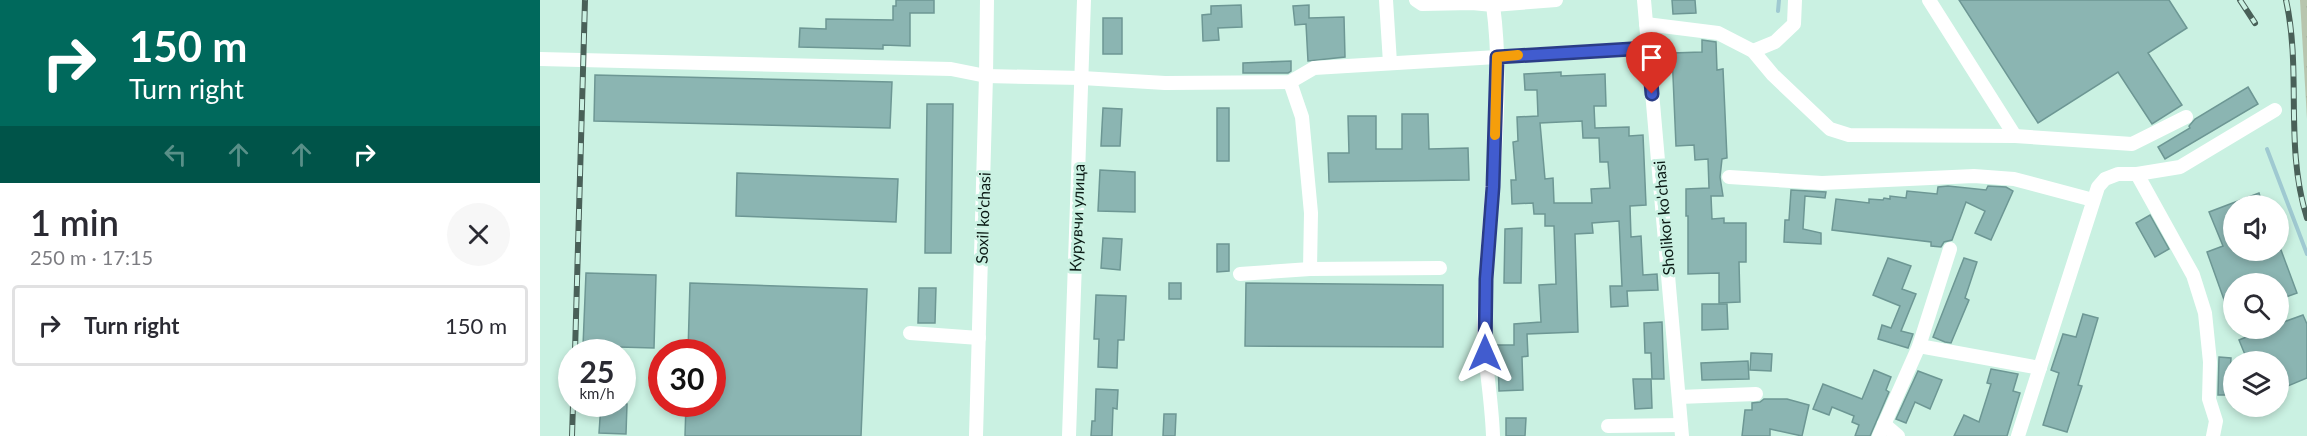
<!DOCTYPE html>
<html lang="en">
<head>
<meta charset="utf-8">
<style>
	body { margin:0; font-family:Lato,sans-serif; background:#f7f7f7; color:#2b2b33; height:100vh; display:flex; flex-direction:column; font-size:22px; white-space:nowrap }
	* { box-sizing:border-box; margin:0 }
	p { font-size:20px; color:#7c7c81 }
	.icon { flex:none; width:33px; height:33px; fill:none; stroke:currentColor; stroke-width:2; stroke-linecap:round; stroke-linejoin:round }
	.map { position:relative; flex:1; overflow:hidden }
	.sheet { display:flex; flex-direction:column; background:#fff; width:540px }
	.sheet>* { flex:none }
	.banner { background:#00695c; color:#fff; overflow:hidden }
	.controls { position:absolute; left:1683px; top:195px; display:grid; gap:12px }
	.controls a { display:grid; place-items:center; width:66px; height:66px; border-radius:50%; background:#fff; box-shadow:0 3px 9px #0003; font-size:30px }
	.speed { position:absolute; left:18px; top:339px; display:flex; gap:12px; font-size:30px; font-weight:700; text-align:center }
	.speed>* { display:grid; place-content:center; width:78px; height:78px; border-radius:50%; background:#fff; box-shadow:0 3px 9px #0003; line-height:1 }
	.speed small { font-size:15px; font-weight:400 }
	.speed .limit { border:9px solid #d22; background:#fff; color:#111 }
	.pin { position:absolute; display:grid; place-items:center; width:51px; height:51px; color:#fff; margin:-62px -26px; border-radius:50% 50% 50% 0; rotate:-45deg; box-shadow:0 0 6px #0007 }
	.pin .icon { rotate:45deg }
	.me { position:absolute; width:66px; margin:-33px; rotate:0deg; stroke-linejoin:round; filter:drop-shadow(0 0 4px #0008) }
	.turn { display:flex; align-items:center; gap:21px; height:126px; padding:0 30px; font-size:27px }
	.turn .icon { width:78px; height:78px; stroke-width:2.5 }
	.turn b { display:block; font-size:42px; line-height:51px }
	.lanes { display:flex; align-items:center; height:57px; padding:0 30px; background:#0003; justify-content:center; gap:30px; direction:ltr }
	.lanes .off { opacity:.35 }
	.round { display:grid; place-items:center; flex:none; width:63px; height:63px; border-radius:32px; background:#f7f7f7 }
	.overview { display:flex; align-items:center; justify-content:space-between; height:102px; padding:0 30px }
	h1 { font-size:36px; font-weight:600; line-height:45px }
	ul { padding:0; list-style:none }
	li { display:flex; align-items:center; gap:18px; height:81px; margin:0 12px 9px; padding:0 18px; border:3px solid #e1e1e2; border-radius:6px }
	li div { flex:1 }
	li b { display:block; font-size:22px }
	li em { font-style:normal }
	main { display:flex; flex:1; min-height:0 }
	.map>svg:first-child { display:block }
</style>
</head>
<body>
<main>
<section class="sheet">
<div class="banner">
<div class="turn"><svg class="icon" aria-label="right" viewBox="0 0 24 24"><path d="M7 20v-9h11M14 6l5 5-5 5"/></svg><div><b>150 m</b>Turn right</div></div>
<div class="lanes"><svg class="icon off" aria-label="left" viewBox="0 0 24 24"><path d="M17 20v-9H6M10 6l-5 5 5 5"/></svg><svg class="icon off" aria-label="ahead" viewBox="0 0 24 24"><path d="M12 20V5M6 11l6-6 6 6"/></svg><svg class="icon off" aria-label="ahead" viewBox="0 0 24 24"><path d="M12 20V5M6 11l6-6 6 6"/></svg><svg class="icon" aria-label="right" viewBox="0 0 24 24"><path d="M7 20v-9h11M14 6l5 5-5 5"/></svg></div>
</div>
<div class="overview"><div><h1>1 min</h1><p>250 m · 17:15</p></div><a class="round"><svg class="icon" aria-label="close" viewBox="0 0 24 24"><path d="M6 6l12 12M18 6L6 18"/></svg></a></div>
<ul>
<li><svg class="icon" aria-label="right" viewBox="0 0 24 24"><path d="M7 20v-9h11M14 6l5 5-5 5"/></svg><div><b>Turn right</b></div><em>150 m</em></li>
</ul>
</section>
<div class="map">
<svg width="1767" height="436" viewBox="0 0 1767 436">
	<defs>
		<pattern id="grass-tufts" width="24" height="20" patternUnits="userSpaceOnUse" patternTransform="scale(1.5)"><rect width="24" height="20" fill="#b8c5ae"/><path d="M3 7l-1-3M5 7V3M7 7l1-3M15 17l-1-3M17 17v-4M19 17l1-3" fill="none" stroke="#9da995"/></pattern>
	</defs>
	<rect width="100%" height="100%" fill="#caf1e2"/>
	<path fill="url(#grass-tufts)" d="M1760,0h7v119z"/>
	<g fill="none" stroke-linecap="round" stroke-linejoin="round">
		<g stroke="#9fc9d1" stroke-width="4">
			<path d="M1238,11l1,-11"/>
			<path d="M1727,149l40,105"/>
		</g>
	</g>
	<g fill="#8bb5b2" stroke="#6d9794" stroke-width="1.5" fill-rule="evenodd">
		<path d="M356,0h38v13h-24v33l-27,-1v4l-84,-2 1,-19 26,1v-10l67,1v-14h3z"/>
		<path d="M1132,0h23l1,13 -23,1z"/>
		<path d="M1419,0h210l18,28 -39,25 34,52 -30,19 -34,-52 -80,51z"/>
		<path d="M701,5l1,22 -24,1 1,12 -16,1 -1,-26 9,-1v-8z"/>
		<path d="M769,5v13l35,-1 1,40 -37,4 -2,-37 -11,1 -2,-19z"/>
		<rect x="563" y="18" width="19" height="36"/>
		<path d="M1162,40l14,2 1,28 6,-1 4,89 -5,1 -2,18 3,19h-12l1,23 12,-1v5h22v39h-7l1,40 -21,1v-30l-31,1v-58h-2v-27l23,-1 -1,-29 -13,1 -1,-15 -18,1 -4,-93 30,-1z"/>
		<path d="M751,61v10l-3,2h-45v-10z"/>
		<path d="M1021,72v4l44,-2 1,32h-12l1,22 34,-1v9l14,-1 3,70 -16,1 1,31 10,-1 2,39 14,-1 1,16 -31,1 1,15 -17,1 -1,-21h12l-3,-65 -27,2 1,10 -18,1 3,98 -51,2 1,22 -6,1 1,33 -24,1 -1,-33h-3v-13h19v-21l27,-2 -2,-37 17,-1 -2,-58h-9v-12h-11l-1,-11 -21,1 -1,-24h5l-3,-38 5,-1 -1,-24 21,-1 -1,-26h-12l-1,-16zM1042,121l1,17h16l1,24h8l2,26 -19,1 1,14h-38l-1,-25 -8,1 -5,-56z"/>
		<path d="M55,75l297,7 -2,46 -296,-7z"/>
		<path d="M1708,87l10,17 -93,55 -7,-12 32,-19 -1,-2 6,-7z"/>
		<path d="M387,104h26l-2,149h-26z"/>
		<path d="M563,108l19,1 -2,37h-19z"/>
		<rect x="677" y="108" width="12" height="53"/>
		<path d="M862,114h26l1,35 39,-1 1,32 -140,2 -1,-29h21l-1,-37h28v33h26z"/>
		<path d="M560,170l35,2v40l-37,-1z"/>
		<path d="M197,173l161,6 -2,43 -160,-6z"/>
		<path d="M1408,186l38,4 2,-4 18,1 7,4 -22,49 -16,-7 10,-22 -19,-9 -14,38 -8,2 -3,5 -10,-1v-4l-99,-12 4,-31 33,4v-4l14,1 1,-2 6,1v-3l16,2 1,-7 30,3 1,-7z"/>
		<path d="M1251,190l35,2 -1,6 -20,-2 -2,33 18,4v11l-37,-2 1,-22h4z"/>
		<path d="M1719,193l4,13h-29v44h47l16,43 -19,7v-16h-44l-2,38 -25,-70 16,-6 -14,-34z"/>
		<path d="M1610,215l19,34 -14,8 -19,-34z"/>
		<path d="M982,228l-1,55h-17l1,-54z"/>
		<path d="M563,238l19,1 -2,31 -19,-2z"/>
		<path d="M677,244h12v27l-12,1z"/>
		<path d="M1348,258l23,8 -9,23 14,5 -15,37 12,3 -5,14 -30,-9 4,-14 9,3 9,-22 -27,-11z"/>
		<path d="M1424,258l13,4 -12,36 4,2 -18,43 -6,-1 -12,-5z"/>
		<path d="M46,273l70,2 -2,73 -71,-2z"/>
		<path d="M150,283l177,6 -6,147h-176l1,-32h26v-52h-24z"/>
		<rect x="629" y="283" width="12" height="16"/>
		<path d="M706,283l197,2v62l-198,-1z"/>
		<path d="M379,288h17l-1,35h-17z"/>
		<path d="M556,295l30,1 -2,44h-6l-1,28 -19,-1 1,-28h-5z"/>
		<path d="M1162,304h25l1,25 -26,1z"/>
		<path d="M1543,314l15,4 -20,67 4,1 -15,46 -24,-7 16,-52 -8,-3 12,-36 13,3z"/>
		<path d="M1763,315l4,9v54l-29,12v-28h-30l-9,-22 29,-12h10v-4z"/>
		<path d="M1122,322l2,57h-12l-1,-26h-6l-1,-30z"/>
		<path d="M1211,353l21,1 -1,17 -21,-1z"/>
		<path d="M1679,357l12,1 -2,37h-11z"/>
		<path d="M1208,361l1,18 -47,1 -1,-17z"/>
		<path d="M1451,369l27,5 -5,17 7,2 -13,43h-53l10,-21 15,7 12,-38 -4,-1z"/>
		<path d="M1334,370l17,7 -5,13 3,2 -19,44h-15l4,-11 -7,-3 2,-6 -22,-9 -3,8 -16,-6 10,-25 39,15z"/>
		<path d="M1378,371l24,9 -12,29 -15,-7 -9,21 -10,-4z"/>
		<path d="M1093,379h18l1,29 -17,1z"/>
		<path d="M556,389l22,1 -1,19 -4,-1 -1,28h-21l1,-15h3z"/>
		<path d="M1224,399h23l22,6 -7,31 -32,-7v7h-28l3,-26h7v-7l8,-1z"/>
		<path d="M61,404h26l-1,30 -27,-1z"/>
		<path d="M624,414h12l-1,22h-12z"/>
		<path d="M966,418h20l-1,18h-19z"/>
	</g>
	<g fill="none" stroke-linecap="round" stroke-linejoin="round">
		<g stroke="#fff" stroke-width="14">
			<path d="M846,0l4,63"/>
			<path d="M876,0l6,4 50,-1 21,2c12,89 -3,186 -7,275 -1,24 -3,50 -1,74 3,27 7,54 8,82"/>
			<path d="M1104,0l38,436"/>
			<path d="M1389,0l86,136"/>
			<path d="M953,5l63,-5"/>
			<path d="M1106,24l72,9 35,18 20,24 57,54 19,6 166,1 117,8 54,-27"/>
			<path d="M1213,51l22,-9 19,-18 1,-24"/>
			<path d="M0,59l411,10 35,7 96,2 83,5 125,-1 24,-14 334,-20"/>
			<path d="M750,82l12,35 9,96 -1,56 130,-1"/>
			<path d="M1597,174l56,101 12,38 5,49 -1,37 7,22 -3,15"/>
			<path d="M1189,177l93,6 152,-7 40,3 79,21"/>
			<path d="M700,274l70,-5"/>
			<path d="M370,333l69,5"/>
			<path d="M1379,346l121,22"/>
			<path d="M1139,397l77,-3"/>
			<path d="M1344,424l14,12"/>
			<path d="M1068,426l73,-1"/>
			<path d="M436,436l10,-360 1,-76"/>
			<path d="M529,436l15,-436"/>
			<path d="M1339,436l40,-90 31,-97"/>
			<path d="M1478,436l80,-249 7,-8 13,-5h19l43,-7 95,-57"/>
		</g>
		<defs>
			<g id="rail">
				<path d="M1700,0l15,23"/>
				<path d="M1746,0c16,72 -2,145 21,218"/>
				<path d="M35,352l10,-352"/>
				<path d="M32,436l1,-32"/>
			</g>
		</defs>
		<use href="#rail" stroke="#496058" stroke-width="6"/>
		<use href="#rail" stroke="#caf1e2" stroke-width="4" stroke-dasharray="11" stroke-linecap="butt"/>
	</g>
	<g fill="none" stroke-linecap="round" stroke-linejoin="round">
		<defs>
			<path id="route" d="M945,353l1,-74 7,-92 4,-130 151,-9 4,46"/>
		</defs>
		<use href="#route" stroke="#2a3c87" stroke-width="15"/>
		<use href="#route" stroke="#415ccf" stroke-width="10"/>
		<path stroke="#f59e0b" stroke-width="10" d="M955,135l2,-78 21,-2"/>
	</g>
	<g text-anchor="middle" stroke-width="6" stroke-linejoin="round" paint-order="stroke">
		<g font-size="16" fill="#0b1a15" stroke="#caf1e2">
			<text transform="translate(443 218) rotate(-88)" y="6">Soxil ko'chasi</text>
			<text transform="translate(537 218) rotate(-88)" y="6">Курувчи улица</text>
			<text transform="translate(1124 218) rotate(-95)" y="6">Sholikor ko'chasi</text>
		</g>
	</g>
</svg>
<div class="controls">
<a><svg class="icon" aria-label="sound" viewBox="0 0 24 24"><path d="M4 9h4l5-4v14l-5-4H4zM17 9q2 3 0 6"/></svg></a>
<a><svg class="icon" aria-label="search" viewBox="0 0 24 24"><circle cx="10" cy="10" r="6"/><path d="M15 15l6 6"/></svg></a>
<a><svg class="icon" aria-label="layers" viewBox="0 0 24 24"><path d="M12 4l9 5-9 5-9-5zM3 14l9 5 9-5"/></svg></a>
</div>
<div class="speed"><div>25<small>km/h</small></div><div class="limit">30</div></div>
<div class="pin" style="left:1112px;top:94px;background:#d93025"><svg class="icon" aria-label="arrive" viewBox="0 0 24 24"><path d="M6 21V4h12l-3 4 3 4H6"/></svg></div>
<svg class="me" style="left:945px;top:353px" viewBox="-20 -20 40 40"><path d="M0-17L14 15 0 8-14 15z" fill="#415ccf" stroke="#fff" stroke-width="4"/></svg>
</div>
</main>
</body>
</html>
